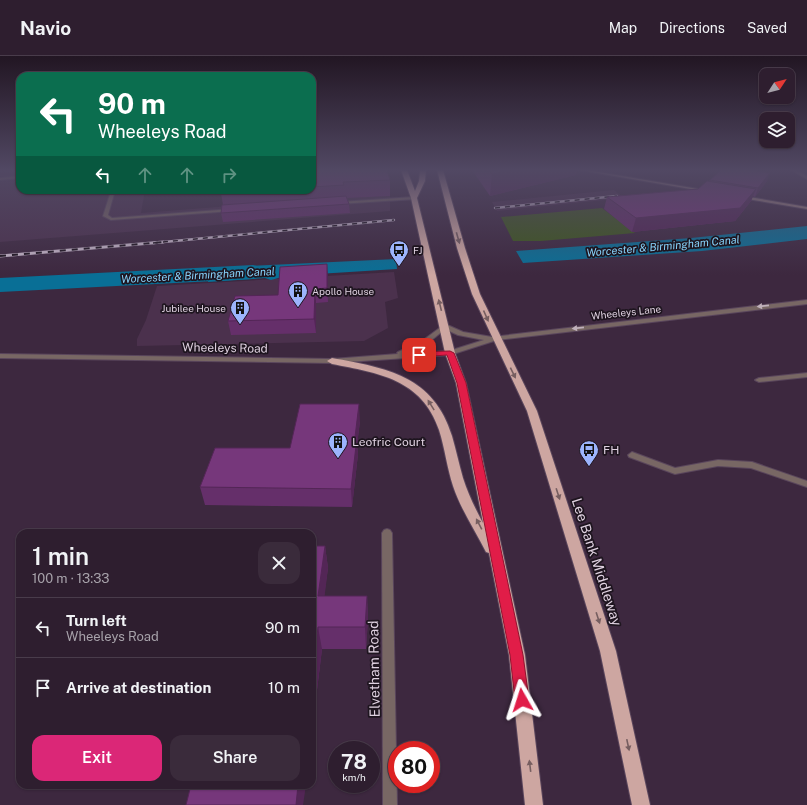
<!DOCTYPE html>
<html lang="en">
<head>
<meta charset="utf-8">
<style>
	body { margin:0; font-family:"Public Sans",sans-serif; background:#3a2b3b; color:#f1f3f6; height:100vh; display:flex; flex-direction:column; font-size:15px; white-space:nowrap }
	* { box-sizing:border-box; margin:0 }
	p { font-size:13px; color:#a7a2aa }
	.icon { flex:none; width:22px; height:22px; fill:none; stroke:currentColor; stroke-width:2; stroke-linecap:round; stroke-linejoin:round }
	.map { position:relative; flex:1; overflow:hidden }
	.side { position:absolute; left:16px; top:473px; width:300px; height:260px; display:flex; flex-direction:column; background:#2e1e2f; border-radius:12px; box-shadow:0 1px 3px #0004,0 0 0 1px #493c4b }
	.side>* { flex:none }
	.hud { position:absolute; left:16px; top:16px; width:300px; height:122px; border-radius:12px; box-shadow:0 1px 3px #0004,0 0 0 1px #493c4b; background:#0b6e4f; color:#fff; overflow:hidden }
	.needle { width:26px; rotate:54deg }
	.fabs { position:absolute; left:759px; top:12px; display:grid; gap:8px }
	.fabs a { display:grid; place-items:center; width:36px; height:36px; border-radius:8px; background:#2e1e2f; box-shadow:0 1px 3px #0004,0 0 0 1px #493c4b; font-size:20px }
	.speed { position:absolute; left:328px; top:685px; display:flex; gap:8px; font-size:20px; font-weight:700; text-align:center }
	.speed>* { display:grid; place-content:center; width:52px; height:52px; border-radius:50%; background:#2e1e2f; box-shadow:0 1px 3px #0004,0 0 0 1px #493c4b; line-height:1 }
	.speed small { font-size:10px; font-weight:400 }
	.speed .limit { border:6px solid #d22; background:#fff; color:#111 }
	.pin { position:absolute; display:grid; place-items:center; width:34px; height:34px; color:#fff; margin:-17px; border-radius:8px; box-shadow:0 2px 6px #0006 }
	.me { position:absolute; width:44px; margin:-22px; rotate:354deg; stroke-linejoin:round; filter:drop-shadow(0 0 3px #0008) }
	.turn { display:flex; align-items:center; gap:14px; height:84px; padding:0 16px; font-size:18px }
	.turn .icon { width:52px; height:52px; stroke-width:2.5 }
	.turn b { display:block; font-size:28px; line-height:34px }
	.lanes { display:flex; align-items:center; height:38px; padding:0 16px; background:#0003; justify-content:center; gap:20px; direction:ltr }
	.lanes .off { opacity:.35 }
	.round { display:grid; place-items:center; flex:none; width:42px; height:42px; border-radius:12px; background:#3a2b3b }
	.summary { display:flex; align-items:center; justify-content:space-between; height:68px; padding:0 16px }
	h1 { font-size:24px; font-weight:600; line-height:30px }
	.primary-button { display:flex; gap:8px; margin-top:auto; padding:8px 16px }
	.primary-button a { flex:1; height:46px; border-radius:12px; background:#db2777; color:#fff; font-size:16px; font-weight:600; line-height:46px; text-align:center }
	.primary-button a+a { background:#3a2b3b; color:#f1f3f6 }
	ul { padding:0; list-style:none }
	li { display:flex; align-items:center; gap:12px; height:60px; padding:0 16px; border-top:1px solid #493c4b }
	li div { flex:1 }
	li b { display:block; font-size:15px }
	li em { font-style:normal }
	header { display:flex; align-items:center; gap:24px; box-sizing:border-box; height:56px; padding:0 20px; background:#2e1e2f; border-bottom:1px solid #493c4b }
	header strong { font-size:19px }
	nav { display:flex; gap:22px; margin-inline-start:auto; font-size:14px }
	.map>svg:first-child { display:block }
</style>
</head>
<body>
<header>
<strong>Navio</strong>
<nav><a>Map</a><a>Directions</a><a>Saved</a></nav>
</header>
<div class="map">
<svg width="807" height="749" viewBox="0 0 807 749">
	<rect width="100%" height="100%" fill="#3d283f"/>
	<g fill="#4b314d">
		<path d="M0,114h20v20h125l-4,23 194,-15 55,-2v15l-390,31z"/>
		<path d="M614,134l10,8 -127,13 -5,-9z"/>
		<path d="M394,216l4,26 -13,4 3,26 -24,13 -227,5v-7l9,-19 11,-34z"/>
	</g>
	<path fill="#3d571b" d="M602,152l33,25 -94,8h-28l-12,-24z"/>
	<g fill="#096f96">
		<path d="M807,170v13l-105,12 -179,12 -7,-12 175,-13z"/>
		<path d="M396,203l1,10 -111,7 -15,4 -6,-2 -57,4 1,-14z"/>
	</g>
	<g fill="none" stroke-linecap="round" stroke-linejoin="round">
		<path fill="#096f96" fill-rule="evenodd" d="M253,209l8,2 3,5 -3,5 -8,2 -253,13v-14z"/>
		<defs>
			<g id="minor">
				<path d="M791,114h5l11,6v3z"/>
				<path d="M20,120v2l-20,2v-2z"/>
				<path d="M112,137l2,1 -6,21 4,3 120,-9 2,1 -2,1 -121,9 -8,-4 7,-22z"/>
				<path d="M414,141h2v2l-77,5 -2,-1 2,-1z"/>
				<path d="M807,317v4l-48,5 -4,-2 4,-2z"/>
				<path d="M632,396l43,16 43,-8 34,2 55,19v6l-56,-19 -33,-2 -43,8 -46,-17 -1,-2z"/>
				<path d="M387,473l3,1 2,3 5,272h-14l-1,-272 2,-3z"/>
			</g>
			<path id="tertiary" d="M807,244v4l-310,36 -47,15 -118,8 -332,-5v-4l332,5 66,-5 -1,-1 1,-1 24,-11 23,-17 18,8 29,5zM445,273l13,6 26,5 -35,11 -46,3 24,-10z"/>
			<g id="secondary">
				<path d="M579,114h8l123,21 -2,1z"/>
				<path d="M743,140l64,11v2l-66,-11v-1z"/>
			</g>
			<g id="trunk">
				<path d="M401,114h6l8,21 4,-10 1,-11h6l-1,11 -8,17 38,155 11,30 59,272 18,150h-18l-16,-150 -20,-102 -3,-1c-11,-22 -25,-42 -33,-66 -6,-18 -8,-37 -14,-56 -17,-51 -61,-57 -107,-66l-5,-3 5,-3c55,10 102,18 120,78 4,14 7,28 11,42 5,16 12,30 20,45l-27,-140 -11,-30 -34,-155z"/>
				<path d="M437,114h6l22,78 15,46 57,117 79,240 34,154h-18l-32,-154 -73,-240 -55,-117 -15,-46z"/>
			</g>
		</defs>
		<use href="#minor" stroke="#5a465c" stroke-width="2"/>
		<use href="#tertiary" stroke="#5a465c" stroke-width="2"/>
		<use href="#secondary" stroke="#5a465c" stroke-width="2"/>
		<use href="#trunk" stroke="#5a465c" stroke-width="2"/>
		<use href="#minor" fill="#786764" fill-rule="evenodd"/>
		<use href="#tertiary" fill="#786764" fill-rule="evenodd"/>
		<use href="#secondary" fill="#a08581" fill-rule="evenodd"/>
		<use href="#trunk" fill="#cda6a1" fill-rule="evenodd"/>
		<defs>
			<g id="rail-far1">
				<path d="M495,152l122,-12"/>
				<path d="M153,187l241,-23"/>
			</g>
			<path id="rail" d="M0,200l163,-14"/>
		</defs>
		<use href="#rail-far1" stroke="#c7b8c9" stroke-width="2.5"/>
		<use href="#rail" stroke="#c7b8c9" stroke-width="3"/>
		<use href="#rail-far1" stroke="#1e151f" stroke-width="1.5" stroke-dasharray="5" stroke-linecap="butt"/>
		<use href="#rail" stroke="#1e151f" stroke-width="2" stroke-dasharray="6" stroke-linecap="butt"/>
	</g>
	<g fill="#652f6a">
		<path d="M312,114l78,10v16l-43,2 2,6 1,9 -127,9 -2,-9 2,-8 -2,-12v-3h91z"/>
		<path d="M472,114h105l-1,5 -86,21z"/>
		<path d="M710,124l57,1 -12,16 -2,-1 -2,5 -16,20 -103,11 -28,-23 3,-12 91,-8 11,-8z"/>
		<path d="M328,221v25l-12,1v30l-85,2 -3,-14 50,-26z"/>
		<path d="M360,365l-3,24 1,9 -6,53 -147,-2 -5,-18 90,-39z"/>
		<path d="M312,490h13l3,22 -4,28h43l1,22 -2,31h-44l-10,82z"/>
	</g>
	<g fill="#532656">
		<path d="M510,114h67l-1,5 -86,21 2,-22z"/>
		<path d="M770,117l-3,8 -12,16 3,-9z"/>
		<path d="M756,133l-5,12 -16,20 -103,11 4,-14z"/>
		<path d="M327,208l1,13v25l-1,-14z"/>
		<path d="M315,233l1,14v30l-2,-14z"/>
		<path d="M359,348l1,17 -3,24 1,9 -6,53 -1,-18 4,-52z"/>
		<path d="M325,490l3,22 -6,49 -4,-21z"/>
		<path d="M367,540l1,22 -2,31 -1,-22z"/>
		<path d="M318,571l4,22 -10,82v-54z"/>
		<path d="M298,729h8l-3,20h-7z"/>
	</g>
	<g fill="#76377b" stroke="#532656">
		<path d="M312,114h75l3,10 -47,2 1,3 -32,2z"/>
		<path d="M489,114h21l-18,4z"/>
		<path d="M721,114h30l19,3 -12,15 -48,-8z"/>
		<path d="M707,125l49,8 -16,19 -104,10 -29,-21 91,-8z"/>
		<path d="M221,134h41l-41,3z"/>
		<path d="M346,140l3,8 -128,9 1,-8z"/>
		<path d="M327,208v24l-12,1 -1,30 -86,2 7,-25 43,-1 2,-28z"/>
		<path d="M300,348h59l-4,33h2l-6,52 -151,-2 15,-39h75z"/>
		<path d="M312,490h13l-7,50h49l-2,31h-47l-6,50z"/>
		<path d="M191,729h107l-2,20h-110z"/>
	</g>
	<defs><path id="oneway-solid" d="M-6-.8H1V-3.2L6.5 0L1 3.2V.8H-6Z"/></defs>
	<g fill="#765e60">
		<use href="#oneway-solid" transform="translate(458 182) rotate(74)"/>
		<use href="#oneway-solid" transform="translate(440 249) rotate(-104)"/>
		<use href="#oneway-solid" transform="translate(486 260) rotate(66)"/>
		<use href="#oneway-solid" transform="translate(513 317) rotate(64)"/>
		<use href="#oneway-solid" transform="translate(431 349) rotate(-122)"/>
		<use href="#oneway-solid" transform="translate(558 438) rotate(72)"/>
		<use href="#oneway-solid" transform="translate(479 468) rotate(-118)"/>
		<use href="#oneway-solid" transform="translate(598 562) rotate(72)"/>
		<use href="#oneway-solid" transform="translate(628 689) rotate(78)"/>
		<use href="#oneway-solid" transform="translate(530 710) rotate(-97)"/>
	</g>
	<g fill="#c0b1bb">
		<use href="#oneway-solid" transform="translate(763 250) rotate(174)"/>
		<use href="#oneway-solid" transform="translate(578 272) rotate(174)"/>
	</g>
	<linearGradient id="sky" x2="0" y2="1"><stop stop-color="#221623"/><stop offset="0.52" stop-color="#514863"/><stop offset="1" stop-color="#514863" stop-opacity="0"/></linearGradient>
	<rect width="807" height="219" fill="url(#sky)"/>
	<path fill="#e11d48" stroke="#92132f" d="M450,295l4,2 12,30 57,272 6,45 -2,5 -5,2 -5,-2 -2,-5 -5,-45 -53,-272 -10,-28 -28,2 -3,-2 3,-3z"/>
	<defs>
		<symbol id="bus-pin" viewBox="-11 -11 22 30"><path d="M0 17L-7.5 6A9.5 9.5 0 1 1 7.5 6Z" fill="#9cb4fd" stroke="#1e151f"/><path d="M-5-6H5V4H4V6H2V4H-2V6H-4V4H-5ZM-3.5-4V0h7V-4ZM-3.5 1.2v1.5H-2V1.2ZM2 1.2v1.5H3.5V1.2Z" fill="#111"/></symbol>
		<symbol id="building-pin" viewBox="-11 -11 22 30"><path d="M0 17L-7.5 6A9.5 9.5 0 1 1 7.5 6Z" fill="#9cb4fd" stroke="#1e151f"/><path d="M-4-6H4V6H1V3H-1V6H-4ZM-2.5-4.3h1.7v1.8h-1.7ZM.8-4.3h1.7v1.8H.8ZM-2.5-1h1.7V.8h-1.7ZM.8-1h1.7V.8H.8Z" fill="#111"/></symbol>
	</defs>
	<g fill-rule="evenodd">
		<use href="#bus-pin" x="388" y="183" width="22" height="30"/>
		<use href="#building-pin" x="287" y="224" width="22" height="30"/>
		<use href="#building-pin" x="229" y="241" width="22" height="30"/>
		<use href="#building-pin" x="327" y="375" width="22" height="30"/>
		<use href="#bus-pin" x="578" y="383" width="22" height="30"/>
	</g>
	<g text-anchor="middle" stroke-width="3.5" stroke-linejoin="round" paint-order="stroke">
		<g font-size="10" fill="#dfd1e0" stroke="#1e151f" text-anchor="start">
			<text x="413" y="198">FJ</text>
			<text x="312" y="239">Apollo House</text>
			<text x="226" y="256" text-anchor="end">Jubilee House</text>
		</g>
		<g font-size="10" fill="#dfd1e0" stroke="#1e151f">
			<text transform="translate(626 256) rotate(-6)" y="4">Wheeleys Lane</text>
		</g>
		<g font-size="11" font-style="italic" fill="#87d3fb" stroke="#1e151f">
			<text transform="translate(663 190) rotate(-5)" y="4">Worcester &amp; Birmingham Canal</text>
			<text transform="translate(198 219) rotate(-3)" y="4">Worcester &amp; Birmingham Canal</text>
		</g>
		<g font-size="12" fill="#dfd1e0" stroke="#1e151f">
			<text transform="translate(225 292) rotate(1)" y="4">Wheeleys Road</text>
		</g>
		<g font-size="12" fill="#dfd1e0" stroke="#1e151f" text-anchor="start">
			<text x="352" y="390">Leofric Court</text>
			<text x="603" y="398">FH</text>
		</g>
		<g font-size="14" fill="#dfd1e0" stroke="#1e151f">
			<text transform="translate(597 506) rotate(72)" y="5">Lee Bank Middleway</text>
			<text transform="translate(374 613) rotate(-91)" y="5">Elvetham Road</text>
		</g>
	</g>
</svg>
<div class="fabs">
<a><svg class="needle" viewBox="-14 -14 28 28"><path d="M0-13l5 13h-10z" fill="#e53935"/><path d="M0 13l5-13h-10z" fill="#a7a2aa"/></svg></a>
<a><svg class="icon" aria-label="layers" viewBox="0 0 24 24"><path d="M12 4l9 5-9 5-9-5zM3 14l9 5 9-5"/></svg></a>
</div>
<div class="speed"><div>78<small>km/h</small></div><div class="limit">80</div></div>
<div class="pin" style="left:419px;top:299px;background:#d93025"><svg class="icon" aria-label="arrive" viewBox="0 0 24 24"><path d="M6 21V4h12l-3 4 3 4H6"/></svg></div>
<svg class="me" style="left:522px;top:644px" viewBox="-20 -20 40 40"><path d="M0-17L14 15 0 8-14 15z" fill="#e11d48" stroke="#fff" stroke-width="4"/></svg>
<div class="hud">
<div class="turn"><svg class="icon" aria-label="left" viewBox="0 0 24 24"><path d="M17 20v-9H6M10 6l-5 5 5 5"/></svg><div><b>90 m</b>Wheeleys Road</div></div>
<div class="lanes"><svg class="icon" aria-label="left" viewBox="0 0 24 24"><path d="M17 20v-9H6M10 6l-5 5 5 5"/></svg><svg class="icon off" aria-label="ahead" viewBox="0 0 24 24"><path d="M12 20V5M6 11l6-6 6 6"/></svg><svg class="icon off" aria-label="ahead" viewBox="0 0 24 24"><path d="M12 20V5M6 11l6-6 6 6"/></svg><svg class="icon off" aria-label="right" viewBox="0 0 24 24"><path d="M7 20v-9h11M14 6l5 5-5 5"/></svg></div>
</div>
<section class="side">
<div class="summary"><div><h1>1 min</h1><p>100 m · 13:33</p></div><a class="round"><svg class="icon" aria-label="close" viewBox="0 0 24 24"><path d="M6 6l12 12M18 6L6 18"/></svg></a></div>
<ul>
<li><svg class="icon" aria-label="left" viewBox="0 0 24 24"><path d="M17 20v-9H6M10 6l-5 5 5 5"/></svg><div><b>Turn left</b><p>Wheeleys Road</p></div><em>90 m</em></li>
<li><svg class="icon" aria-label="arrive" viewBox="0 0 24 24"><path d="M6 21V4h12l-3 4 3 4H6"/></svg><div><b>Arrive at destination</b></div><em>10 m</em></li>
</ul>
<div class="primary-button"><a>Exit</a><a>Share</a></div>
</section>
</div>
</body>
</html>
